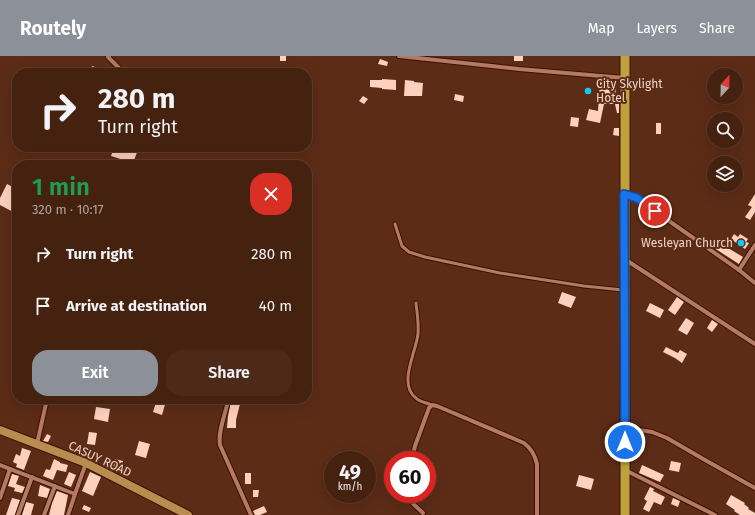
<!DOCTYPE html>
<html lang="en">
<head>
<meta charset="utf-8">
<style>
	body { margin:0; font-family:"Fira Sans",sans-serif; background:#4c2919; color:#f1f3f6; height:100vh; display:flex; flex-direction:column; font-size:15px; white-space:nowrap }
	* { box-sizing:border-box; margin:0 }
	p { font-size:13px; color:#b0a39f }
	.icon { flex:none; width:22px; height:22px; fill:none; stroke:currentColor; stroke-width:2; stroke-linecap:round; stroke-linejoin:round }
	.map { position:relative; flex:1; overflow:hidden }
	.drawer { position:absolute; left:12px; top:104px; width:300px; height:244px; display:flex; flex-direction:column; background:#452110; border-radius:16px; box-shadow:0 4px 16px #0002,0 0 0 1px #5d3e30 }
	.drawer>* { flex:none }
	.banner { position:absolute; left:12px; top:12px; width:300px; height:84px; border-radius:16px; box-shadow:0 4px 16px #0002,0 0 0 1px #5d3e30; background:#452110; color:#f1f3f6; overflow:hidden }
	.needle { width:26px; rotate:22deg }
	.controls { position:absolute; left:707px; top:12px; display:grid; gap:8px }
	.controls a { display:grid; place-items:center; width:36px; height:36px; border-radius:50%; background:#452110; box-shadow:0 4px 16px #0002,0 0 0 1px #5d3e30; font-size:20px }
	.speed { position:absolute; left:324px; top:395px; display:flex; gap:8px; font-size:20px; font-weight:700; text-align:center }
	.speed>* { display:grid; place-content:center; width:52px; height:52px; border-radius:50%; background:#452110; box-shadow:0 4px 16px #0002,0 0 0 1px #5d3e30; line-height:1 }
	.speed small { font-size:10px; font-weight:400 }
	.speed .limit { border:6px solid #d22; background:#fff; color:#111 }
	.pin { position:absolute; display:grid; place-items:center; width:34px; height:34px; color:#fff; margin:-17px; border:2px solid #fff; border-radius:50%; box-shadow:0 1px 4px #0007 }
	.me { position:absolute; width:44px; margin:-22px; rotate:0deg; stroke-linejoin:round; filter:drop-shadow(0 0 3px #0008) }
	.turn { display:flex; align-items:center; gap:14px; height:84px; padding:0 20px; font-size:18px }
	.turn .icon { width:52px; height:52px; stroke-width:2.5 }
	.turn b { display:block; font-size:28px; line-height:34px }
	.round { display:grid; place-items:center; flex:none; width:42px; height:42px; border-radius:16px; background:#4c2919 }
	.overview { display:flex; align-items:center; justify-content:space-between; height:68px; padding:0 20px }
	h1 { font-size:24px; font-weight:600; line-height:30px; color:#1e9e55 }
	.button { display:flex; gap:8px; margin-top:auto; padding:8px 20px }
	.button a { flex:1; height:46px; border-radius:16px; background:#8c9099; color:#fff; font-size:16px; font-weight:600; line-height:46px; text-align:center }
	.button a+a { background:#4c2919; color:#f1f3f6 }
	ul { padding:0; list-style:none }
	li { display:flex; align-items:center; gap:12px; height:52px; padding:0 20px }
	li div { flex:1 }
	li b { display:block; font-size:15px }
	li em { font-style:normal }
	header { display:flex; align-items:center; gap:24px; box-sizing:border-box; height:56px; padding:0 20px; background:#8c9099; color:#fff }
	header strong { font-size:19px }
	nav { display:flex; gap:22px; margin-inline-start:auto; font-size:14px }
	.map>svg:first-child { display:block }
</style>
</head>
<body>
<header>
<strong>Routely</strong>
<nav><a>Map</a><a>Layers</a><a>Share</a></nav>
</header>
<div class="map">
<svg width="755" height="459" viewBox="0 0 755 459">
	<rect width="100%" height="100%" fill="#5c2c16"/>
	<g fill="#fed1bf">
		<rect x="280" y="0" width="6" height="5"/>
		<rect x="514" y="0" width="9" height="5"/>
		<path d="M380,3l8,3 -1,4 -9,-2z"/>
		<path d="M92,10l18,6v1h-20z"/>
		<path d="M382,23l14,1v10l-14,-1v-1l-12,-1v-7h12z"/>
		<path d="M405,24l9,1v1l9,1 -1,13h-18z"/>
		<path d="M600,24l16,1 -1,23h-11l-4,19 -14,-3 3,-11 9,2z"/>
		<path d="M455,38l9,2 -1,6 -9,-2z"/>
		<path d="M363,40l5,3 -4,5 -5,-3z"/>
		<path d="M615,48h4v9h-2z"/>
		<path d="M571,61l8,1 -1,9 -8,-1z"/>
		<rect x="656" y="67" width="5" height="11"/>
		<path d="M614,72h5v8l-6,-1z"/>
		<path d="M114,91h25l-6,16 -22,-7z"/>
		<path d="M7,128l10,5v19l-2,5 -15,-8v-7z"/>
		<path d="M755,138v18l-5,8 -5,-3 7,-10 -4,-2z"/>
		<path d="M734,178l4,3 2,-3 8,5 -2,3 3,1 -4,6 -14,-10z"/>
		<path d="M714,185l8,5 1,-1 20,12 -4,7 -28,-18z"/>
		<path d="M562,236l14,5 -5,11 -13,-5z"/>
		<path d="M677,241l7,5 -9,13 -7,-5z"/>
		<path d="M650,247l14,7 -4,8 -14,-7z"/>
		<path d="M686,262l8,5 -7,12 -9,-5z"/>
		<path d="M712,264l6,4 -6,8 -5,-4z"/>
		<path d="M666,291l12,6 2,-3 7,4 -5,9 -7,-5 -12,-6z"/>
		<path d="M157,343l9,2 -4,14 -9,-3z"/>
		<path d="M231,345l9,3 -4,16v8h-9l1,-12z"/>
		<path d="M96,351l14,2 -2,13 -14,-3z"/>
		<path d="M89,376l8,1 -2,12 -8,-1z"/>
		<path d="M47,378l4,2 -3,6 -5,-1z"/>
		<path d="M139,385l11,3 -4,14 -11,-3z"/>
		<path d="M634,385l11,2 -1,8 -10,-2z"/>
		<path d="M22,392l9,3 -7,19 -8,-3 1,-3 -4,-2 3,-8 4,2z"/>
		<path d="M54,403l6,3v1l8,2 -2,7 -9,-2 -4,10 -10,-4 3,-7 4,1z"/>
		<path d="M114,403l9,2 -2,10 -9,-2z"/>
		<path d="M671,405l10,2 -2,9 -10,-2z"/>
		<path d="M642,409l22,10 -4,7 -21,-9z"/>
		<path d="M69,416l7,3 -5,12 -7,-3z"/>
		<path d="M90,416l11,5 -8,19 -11,-5z"/>
		<rect x="245" y="417" width="6" height="11"/>
		<path d="M12,418l7,2 -3,8 9,3 -3,6 -8,-2 1,-3 -7,-2z"/>
		<path d="M579,419l15,4 -3,11 -15,-4z"/>
		<path d="M40,429l10,4 -3,9 -9,-2z"/>
		<path d="M650,431l4,2 -1,2 12,6 -4,8 -7,-3 -5,10 -6,-3 4,-8 -3,-2z"/>
		<path d="M253,434h6l-1,7h-5z"/>
		<path d="M57,435l11,4 -4,20h-15l3,-12z"/>
		<path d="M731,439l14,8 -1,1 5,4 -1,1 7,4v2h-15l-6,-4 1,-1 -9,-6z"/>
		<path d="M12,442l8,2 -5,15h-9z"/>
		<path d="M673,442l7,3 -2,6 -7,-3z"/>
		<path d="M26,446l8,2 -3,11h-9z"/>
		<path d="M84,449l7,3 -2,4 -7,-3z"/>
		<path d="M264,450l3,6 -7,3h-5l-2,-4z"/>
	</g>
	<g fill="none" stroke-linecap="round" stroke-linejoin="round">
		<defs>
			<g id="lane">
				<path d="M395,168l7,22 7,6 16,5 75,16 84,13 39,4"/>
				<path d="M416,247c1,10 3,21 2,31 -2,19 -21,51 -1,65 4,3 10,4 15,6"/>
			</g>
			<g id="street">
				<path d="M109,0l-1,1 11,11"/>
				<path d="M399,0l120,13 106,9"/>
				<path d="M625,138l12,5 5,3 97,68 16,13"/>
				<path d="M626,204l129,84"/>
				<path d="M739,214l16,-25"/>
				<path d="M227,349c-3,13 -9,27 -7,40l31,70"/>
				<path d="M626,372l26,4 15,6 38,22 50,28"/>
				<path d="M37,388l10,-45"/>
				<path d="M412,404l3,-14 14,-38 3,-3 5,1 87,37c8,6 11,12 13,21v51"/>
				<path d="M0,409l75,29"/>
				<path d="M625,414l90,45"/>
				<path d="M409,438c1,9 8,13 14,19"/>
				<path d="M0,442l10,-29"/>
				<path d="M18,459l14,-38"/>
				<path d="M44,459l11,-29"/>
				<path d="M68,459l7,-21 11,-31"/>
			</g>
			<path id="secondary" d="M0,374l86,33 102,52"/>
			<path id="primary" d="M625,0v459"/>
		</defs>
		<use href="#lane" stroke="#3f1100" stroke-width="5"/>
		<use href="#street" stroke="#3f1100" stroke-width="6"/>
		<use href="#secondary" stroke="#3f1100" stroke-width="10"/>
		<use href="#primary" stroke="#3f1100" stroke-width="11"/>
		<use href="#lane" stroke="#b37b64" stroke-width="3"/>
		<use href="#street" stroke="#b37b64" stroke-width="4"/>
		<use href="#secondary" stroke="#b98d50" stroke-width="8"/>
		<use href="#primary" stroke="#bea03d" stroke-width="9"/>
	</g>
	<g fill="none" stroke-linecap="round" stroke-linejoin="round">
		<defs>
			<path id="route" d="M625,386l-1,-248 13,4 18,13"/>
		</defs>
		<use href="#route" stroke="#114b97" stroke-width="10"/>
		<use href="#route" stroke="#1a73e8" stroke-width="7"/>
	</g>
	<g fill="#11cafb" stroke="#5c2c16" stroke-width="1.5">
		<circle cx="588" cy="35" r="4"/>
		<circle cx="741" cy="187" r="4"/>
	</g>
	<g text-anchor="middle" stroke-width="4" stroke-linejoin="round" paint-order="stroke">
		<g font-size="12" fill="#f0d1c4" stroke="#5c2c16" text-anchor="start">
			<text x="596" y="32">City Skylight<tspan x="596" dy="14">Hotel</tspan></text>
			<text x="733" y="191" text-anchor="end">Wesleyan Church</text>
		</g>
		<g font-size="12" fill="#f0d1c4" stroke="#5c2c16">
			<text transform="translate(100 403) rotate(25)" y="4">CASUY ROAD</text>
		</g>
	</g>
</svg>
<div class="controls">
<a><svg class="needle" viewBox="-14 -14 28 28"><path d="M0-13l5 13h-10z" fill="#e53935"/><path d="M0 13l5-13h-10z" fill="#b0a39f"/></svg></a>
<a><svg class="icon" aria-label="search" viewBox="0 0 24 24"><circle cx="10" cy="10" r="6"/><path d="M15 15l6 6"/></svg></a>
<a><svg class="icon" aria-label="layers" viewBox="0 0 24 24"><path d="M12 4l9 5-9 5-9-5zM3 14l9 5 9-5"/></svg></a>
</div>
<div class="speed"><div>49<small>km/h</small></div><div class="limit">60</div></div>
<div class="pin" style="left:655px;top:155px;background:#d93025"><svg class="icon" aria-label="arrive" viewBox="0 0 24 24"><path d="M6 21V4h12l-3 4 3 4H6"/></svg></div>
<svg class="me" style="left:625px;top:386px" viewBox="-20 -20 40 40"><circle r="17" fill="#1a73e8" stroke="#fff" stroke-width="3"/><path d="M0-11L8 9 0 5-8 9z" fill="#fff"/></svg>
<div class="banner">
<div class="turn"><svg class="icon" aria-label="right" viewBox="0 0 24 24"><path d="M7 20v-9h11M14 6l5 5-5 5"/></svg><div><b>280 m</b>Turn right</div></div>
</div>
<section class="drawer">
<div class="overview"><div><h1>1 min</h1><p>320 m · 10:17</p></div><a class="round" style="background:#d93025;color:#fff"><svg class="icon" aria-label="close" viewBox="0 0 24 24"><path d="M6 6l12 12M18 6L6 18"/></svg></a></div>
<ul>
<li><svg class="icon" aria-label="right" viewBox="0 0 24 24"><path d="M7 20v-9h11M14 6l5 5-5 5"/></svg><div><b>Turn right</b></div><em>280 m</em></li>
<li><svg class="icon" aria-label="arrive" viewBox="0 0 24 24"><path d="M6 21V4h12l-3 4 3 4H6"/></svg><div><b>Arrive at destination</b></div><em>40 m</em></li>
</ul>
<div class="button"><a>Exit</a><a>Share</a></div>
</section>
</div>
</body>
</html>
